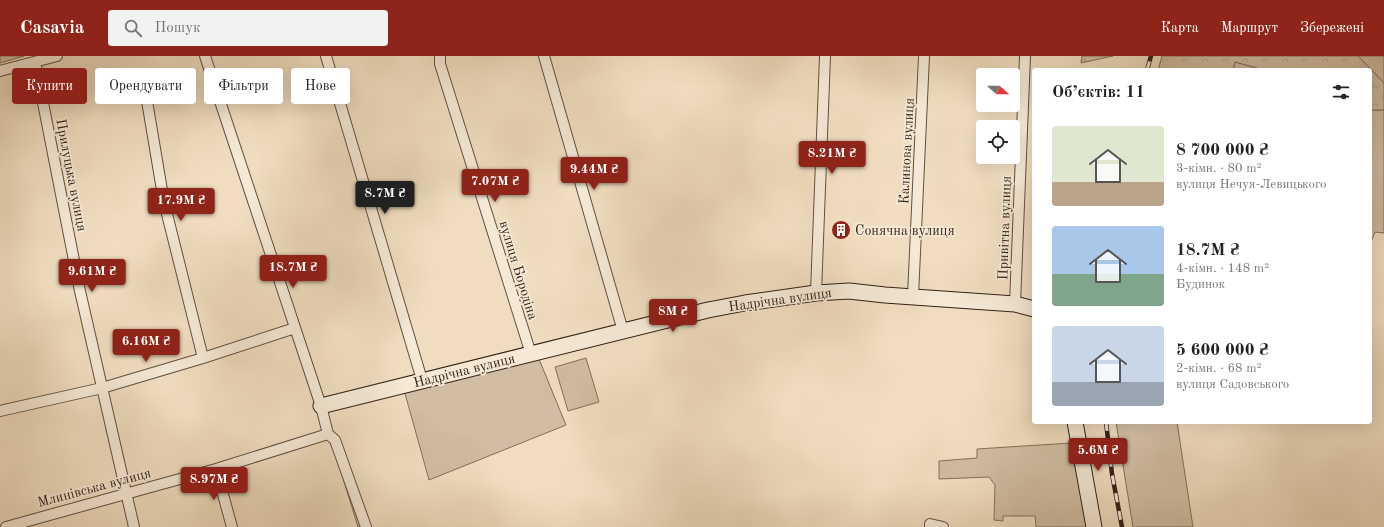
<!DOCTYPE html>
<html lang="uk">
<head>
<meta charset="utf-8">
<style>
  body { margin:0; font-family:"Old Standard TT",serif; background:#f2f2f2; color:#222; height:100vh; display:flex; flex-direction:column; font-size:15px; white-space:nowrap }
  * { box-sizing:border-box; margin:0 }
  p { font-size:13px; color:#767676 }
  .icon { flex:none; width:22px; height:22px; fill:none; stroke:currentColor; stroke-width:2; stroke-linecap:round; stroke-linejoin:round }
  .map { position:relative; flex:1; overflow:hidden }
  .side { position:absolute; left:1032px; top:12px; width:340px; height:356px; display:flex; flex-direction:column; background:#fff; border-radius:4px; box-shadow:0 4px 16px #0002 }
  .side>* { flex:none }
  .guide { position:absolute; left:12px; top:12px; width:380px; height:36px; display:flex; gap:8px }
  .needle { width:26px; rotate:110deg }
  .fabs { position:absolute; left:976px; top:12px; display:grid; gap:8px }
  .fabs a { display:grid; place-items:center; width:44px; height:44px; border-radius:4px; background:#fff; box-shadow:0 4px 16px #0002; font-size:20px }
  .price { position:absolute; translate:-50% -34px; padding:0 9px; border-radius:4px; background:#8f2418; color:#fff; font-size:13px; line-height:26px; filter:drop-shadow(0 1px 2px #0008) }
  .price::after { content:''; position:absolute; left:50%; top:24px; width:12px; height:9px; margin-left:-6px; background:inherit; clip-path:polygon(0 0,100% 0,50% 100%) }
  .price.on { background:#222; color:#fff }
  ul { padding:0; list-style:none }
  li { display:flex; align-items:center; gap:12px; height:100px; padding:0 20px }
  li span { display:grid; place-items:center; flex:none; width:112px; height:80px; border-radius:4px; color:#555 }
  li>.icon { margin-inline-start:auto }
  span .icon { width:48px; height:48px; fill:#fffc; stroke-width:1 }
  li b { font-size:17px }
  h2 { display:flex; justify-content:space-between; align-items:center; height:48px; padding:0 20px; font-size:17px }
  .pill { padding:0 14px; border-radius:4px; background:#fff; box-shadow:0 4px 16px #0002; font-size:14px; line-height:36px }
  .pill.on { background:#8f2418; color:#fff }
  header { display:flex; align-items:center; gap:24px; box-sizing:border-box; height:56px; padding:0 20px; background:#8f2418; color:#fff }
  header strong { font-size:19px }
  nav { display:flex; gap:22px; margin-inline-start:auto; font-size:14px }
  .search { width:280px; height:36px; background:#f2f2f2; display:flex; align-items:center; gap:10px; box-sizing:border-box; padding:0 14px; border-radius:4px; color:#767676; font-size:15px }
  .map>svg:first-child { display:block }
  .green { fill:#d0bda3; stroke:#826e5c }
  .forest { fill:url(#forest-crowns); stroke:#826e5c }
  .wetland { fill:url(#wetland-marsh); stroke:#826e5c }
  .lines { fill:none; stroke-linecap:round; stroke-linejoin:round }
  .street-casing { stroke:#624f40; stroke-width:12 }
  .secondary-casing { stroke:#332016; stroke-width:17 }
  .street { stroke:#f5e9d6; stroke-width:10 }
  .secondary { stroke:#f5e9d6; stroke-width:15 }
  .rail-casing { stroke:#332016; stroke-width:4.5 }
  .rail { stroke:#f5e9d6; stroke-width:3; stroke-dasharray:9; stroke-linecap:butt }
  .labels { text-anchor:middle; stroke-width:3.5; stroke-linejoin:round; paint-order:stroke }
  .street-label { font-size:14px; fill:#332016; stroke:#f5e9d6 }
  .poi-label { font-size:14px; fill:#332016; stroke:#f5e9d6; text-anchor:start }
</style>
</head>
<body>
<header>
<strong>Casavia</strong>
<div class="search"><svg class="icon" aria-label="search" viewBox="0 0 24 24"><circle cx="10" cy="10" r="6"/><path d="M15 15l6 6"/></svg>Пошук</div>
<nav><a>Карта</a><a>Маршрут</a><a>Збережені</a></nav>
</header>
<div class="map">
<svg width="1384" height="471" viewBox="0 0 1384 471">
  <defs>
    <pattern id="forest-crowns" width="20" height="18" patternUnits="userSpaceOnUse"><rect width="20" height="18" fill="#d0bda3"/><path d="M2 6a3 3 0 1 1 6 0M12 15a3 3 0 1 1 6 0" fill="none" stroke="#b3a28c"/></pattern>
    <pattern id="wetland-marsh" width="20" height="14" patternUnits="userSpaceOnUse"><rect width="20" height="14" fill="#d0bda3"/><path d="M1 5h8M5 5V1M11 12h8M15 12V8" fill="none" stroke="#b3a28c"/></pattern>
  </defs>
  <rect width="100%" height="100%" fill="#f0ddc0"/>
  <filter id="stains"><feTurbulence type="fractalNoise" baseFrequency=".005" numOctaves="4"/><feColorMatrix values="0 0 0 0 .2 0 0 0 0 .09 0 0 0 0 .02 0 0 0 .5 -.17"/></filter>
  <radialGradient id="worn" r=".72"><stop offset=".6" stop-color="#630" stop-opacity="0"/><stop offset="1" stop-color="#630" stop-opacity=".3"/></radialGradient>
  <path class="green" d="M 0,0 L 24,0 L 0,7 Z
    M 1358,0 L 1384,0 L 1384,27 Z
    M 1235,6 L 1264,14 L 1233,14 Z
    M 1370,54 L 1384,54 L 1384,177 L 1375,176 L 1370,188 Z
    M 586,302 L 599,346 L 568,355 L 555,311 Z
    M 539,303 L 566,369 L 429,424 L 404,334 Z
    M 1116,366 L 1177,366 L 1193,471 L 1133,471 Z
    M 332,386 L 363,471 L 358,471 Z
    M 1071,387 L 1088,471 L 1036,471 L 1035,460 L 1003,460 L 1003,465 L 994,464 L 995,429 L 989,421 L 939,423 L 939,405 L 977,402 L 977,393 Z"/>
  <path class="forest" d="M 1162,0 L 1358,0 L 1384,27 L 1384,54 L 1370,54 L 1370,14 L 1264,14 L 1235,6 L 1233,14 L 1158,14 Z"/>
  <path class="wetland" d="M 1082,0 L 1113,0 L 1081,7 Z"/>
  <g class="lines">
    <defs>
      <path id="street" d="M 205,0 L 321,350 L 328,378 L 335,384 L 366,471
        M 326,0 L 422,324
        M 440,0 L 440,8 L 531,298
        M 544,0 L 623,275
        M 35,6 L 80,235 L 134,471
        M 0,15 L 57,0
        M 145,33 L 164,146 L 203,302
        M 816,237 L 825,0
        M 913,240 L 924,0
        M 1015,248 L 1025,0
        M 0,355 L 102,332 L 203,302 L 295,272
        M 216,413 L 232,471
        M 6,471 L 216,413 L 328,378
        M 930,471 L 930,468 L 943,471"/>
      <path id="secondary" d="M 321,350 L 708,254 L 745,247 L 816,237 L 849,235 L 885,239 L 1015,248 L 1034,253
        M 1075,366 L 1094,471"/>
    </defs>
    <use href="#street" class="street-casing"/>
    <use href="#secondary" class="secondary-casing"/>
    <use href="#street" class="street"/>
    <use href="#secondary" class="secondary"/>
    <defs>
      <path id="rail" d="M 1147,14 L 1151,0
        M 1106,366 L 1112,418 L 1122,471"/>
    </defs>
    <use href="#rail" class="rail-casing"/>
    <use href="#rail" class="rail"/>
  </g>
  <defs>
    <symbol id="building-disc" viewBox="-11 -11 22 22"><circle r="9.5" fill="#8f2418" stroke="#f5e9d6"/><path d="M-4-6H4V6H1V3H-1V6H-4ZM-2.5-4.3h1.7v1.8h-1.7ZM.8-4.3h1.7v1.8H.8ZM-2.5-1h1.7V.8h-1.7ZM.8-1h1.7V.8H.8Z" fill="#fff"/></symbol>
  </defs>
  <g fill-rule="evenodd">
    <use href="#building-disc" x="830" y="163" width="22" height="22"/>
  </g>
  <g class="labels">
    <g class="street-label">
      <text transform="translate(906 95) rotate(-87)" y="5">Калинова вулиця</text>
      <text transform="translate(72 119) rotate(79)" y="5">Прилуцька вулиця</text>
      <text transform="translate(1004 172) rotate(-88)" y="5">Привітна вулиця</text>
      <text transform="translate(519 214) rotate(73)" y="5">вулиця Бородіна</text>
      <text transform="translate(780 243) rotate(-8)" y="5">Надрічна вулиця</text>
      <text transform="translate(464 314) rotate(-14)" y="5">Надрічна вулиця</text>
      <text transform="translate(94 431) rotate(-15)" y="5">Млинівська вулиця</text>
    </g>
    <g class="poi-label">
      <text x="855" y="179">Сонячна вулиця</text>
    </g>
  </g>
  <rect width="100%" height="100%" filter="url(#stains)"/>
  <rect width="100%" height="100%" fill="url(#worn)"/>
</svg>
<div class="fabs">
<a><svg class="needle" viewBox="-14 -14 28 28"><path d="M0-13l5 13h-10z" fill="#e53935"/><path d="M0 13l5-13h-10z" fill="#767676"/></svg></a>
<a><svg class="icon" aria-label="locate" viewBox="0 0 24 24"><circle cx="12" cy="12" r="6"/><path d="M12 2v4M12 18v4M2 12h4M18 12h4"/></svg></a>
</div>
<b class="price" style="left:832px;top:119px">8.21M ₴</b>
<b class="price" style="left:594px;top:135px">9.44M ₴</b>
<b class="price" style="left:495px;top:147px">7.07M ₴</b>
<b class="price on" style="left:385px;top:159px">8.7M ₴</b>
<b class="price" style="left:181px;top:166px">17.9M ₴</b>
<b class="price" style="left:293px;top:233px">18.7M ₴</b>
<b class="price" style="left:92px;top:237px">9.61M ₴</b>
<b class="price" style="left:673px;top:277px">8M ₴</b>
<b class="price" style="left:146px;top:307px">6.16M ₴</b>
<b class="price" style="left:1098px;top:416px">5.6M ₴</b>
<b class="price" style="left:214px;top:445px">8.97M ₴</b>
<div class="guide">
<a class="pill on">Купити</a>
<a class="pill">Орендувати</a>
<a class="pill">Фільтри</a>
<a class="pill">Нове</a>
</div>
<section class="side">
<h2>Об’єктів: 11<svg class="icon" aria-label="filters" viewBox="0 0 24 24"><path d="M4 7h16M4 17h16"/><circle cx="9" cy="7" r="2"/><circle cx="15" cy="17" r="2"/></svg></h2>
<ul>
<li><span style="background:linear-gradient(#dfe7d0 70%,#b9a48a 0)"><svg class="icon" aria-label="home" viewBox="0 0 24 24"><path d="M3 11l9-7 9 7M6 9v11h12V9"/></svg></span><div><b>8 700 000 ₴</b><p>3-кімн. · 80 m²</p><p>вулиця Нечуя-Левицького</p></div></li>
<li><span style="background:linear-gradient(#a9c7e8 60%,#7fa58c 0)"><svg class="icon" aria-label="home" viewBox="0 0 24 24"><path d="M3 11l9-7 9 7M6 9v11h12V9"/></svg></span><div><b>18.7M ₴</b><p>4-кімн. · 148 m²</p><p>Будинок</p></div></li>
<li><span style="background:linear-gradient(#c9d6e8 70%,#9aa5b1 0)"><svg class="icon" aria-label="home" viewBox="0 0 24 24"><path d="M3 11l9-7 9 7M6 9v11h12V9"/></svg></span><div><b>5 600 000 ₴</b><p>2-кімн. · 68 m²</p><p>вулиця Садовського</p></div></li>
</ul>
</section>
</div>
</body>
</html>
